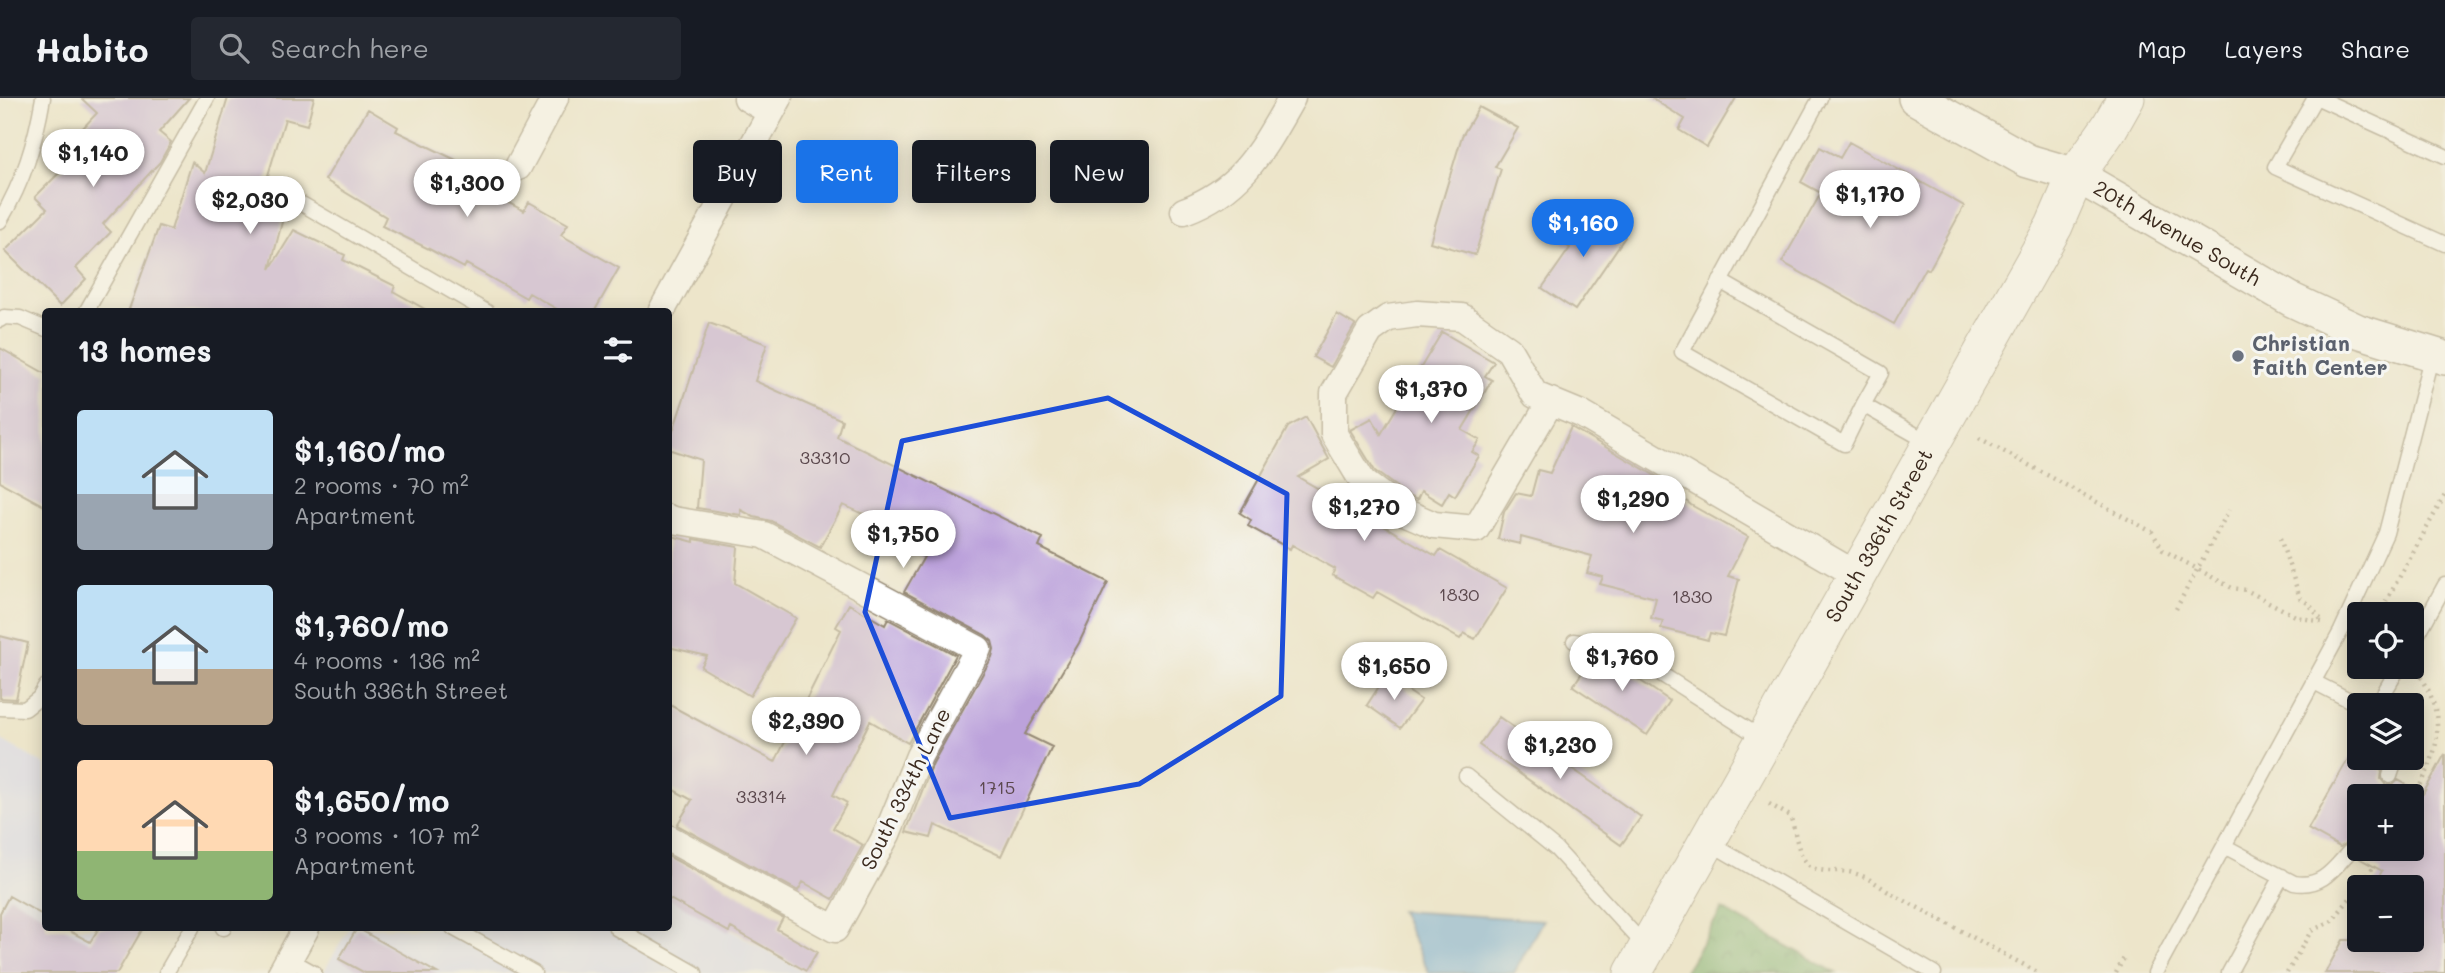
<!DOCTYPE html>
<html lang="en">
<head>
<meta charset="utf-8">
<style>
  body { margin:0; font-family:Mali,sans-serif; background:#242831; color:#f1f3f6; height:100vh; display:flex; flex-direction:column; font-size:26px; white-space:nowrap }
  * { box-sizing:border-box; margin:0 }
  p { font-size:23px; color:#9ea1a6 }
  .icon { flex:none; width:38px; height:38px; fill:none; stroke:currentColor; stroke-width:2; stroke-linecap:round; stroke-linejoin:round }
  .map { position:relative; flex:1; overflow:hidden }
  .sheet { position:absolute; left:42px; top:210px; width:630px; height:623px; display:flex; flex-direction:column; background:#171b24; border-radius:7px; box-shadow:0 4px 18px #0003 }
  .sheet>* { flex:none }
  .guide { position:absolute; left:693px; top:42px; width:665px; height:63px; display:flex; gap:14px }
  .buttons { position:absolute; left:2347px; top:504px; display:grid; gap:14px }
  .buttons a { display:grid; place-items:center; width:77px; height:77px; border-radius:7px; background:#171b24; box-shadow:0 4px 18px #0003; font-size:35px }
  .price { position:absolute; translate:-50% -60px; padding:0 16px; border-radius:24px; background:#fff; color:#222; font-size:23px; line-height:46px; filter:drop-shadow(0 2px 4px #0008) }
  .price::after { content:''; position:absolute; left:50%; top:42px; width:21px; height:16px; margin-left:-10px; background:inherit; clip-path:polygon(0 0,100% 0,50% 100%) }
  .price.on { background:#1a73e8; color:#fff }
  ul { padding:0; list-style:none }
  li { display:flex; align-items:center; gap:21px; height:175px; padding:0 35px }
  li span { display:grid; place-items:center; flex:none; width:196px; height:140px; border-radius:7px; color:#555 }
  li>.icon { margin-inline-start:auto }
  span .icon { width:84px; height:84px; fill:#fffc; stroke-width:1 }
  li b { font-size:30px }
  h2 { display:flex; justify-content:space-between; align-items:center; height:84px; padding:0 35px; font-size:30px }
  .chip { padding:0 24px; border-radius:7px; background:#171b24; box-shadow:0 4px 18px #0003; font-size:24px; line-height:63px }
  .chip.on { background:#1a73e8; color:#fff }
  header { display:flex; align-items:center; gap:42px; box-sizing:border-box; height:98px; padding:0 35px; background:#171b24; border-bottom:2px solid #363941 }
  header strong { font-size:33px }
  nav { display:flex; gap:38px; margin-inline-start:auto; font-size:24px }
  .search { width:490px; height:63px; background:#242831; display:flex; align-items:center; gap:18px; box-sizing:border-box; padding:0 24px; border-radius:7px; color:#9ea1a6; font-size:26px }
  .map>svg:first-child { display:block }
  .built { fill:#d4d8f9 }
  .forest { fill:url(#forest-crowns); stroke:#586b44; stroke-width:2 }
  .water { fill:#67a7da; stroke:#51687c; stroke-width:2 }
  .building { fill:#bca2db; fill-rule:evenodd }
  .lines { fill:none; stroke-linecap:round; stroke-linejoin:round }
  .service-casing { stroke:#948874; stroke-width:17 }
  .minor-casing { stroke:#948874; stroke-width:29 }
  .tertiary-casing { stroke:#948874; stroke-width:36 }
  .secondary-casing { stroke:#948874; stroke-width:39 }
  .path { stroke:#948874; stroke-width:4.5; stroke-dasharray:2 5; stroke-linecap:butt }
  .service { stroke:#fff; stroke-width:14 }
  .minor { stroke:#fff; stroke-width:26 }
  .tertiary { stroke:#fff; stroke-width:33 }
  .secondary { stroke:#fff; stroke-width:37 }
  .marked { fill:none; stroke:#1d4ed8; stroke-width:5; stroke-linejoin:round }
  .worship-dot { fill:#6b7280; stroke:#f6f6f2; stroke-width:2.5 }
  .labels { text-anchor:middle; stroke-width:6; stroke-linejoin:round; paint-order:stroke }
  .number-label { font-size:18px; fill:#5b484d }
  .street-label { font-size:21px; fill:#3b2a1e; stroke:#f6f6f2 }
  .worship-label { font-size:21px; font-weight:bold; fill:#5b616d; stroke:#f6f6f2; text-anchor:start }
</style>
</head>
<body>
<header>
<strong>Habito</strong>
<div class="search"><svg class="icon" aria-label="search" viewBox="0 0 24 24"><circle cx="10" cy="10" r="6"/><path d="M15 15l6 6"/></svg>Search here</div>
<nav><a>Map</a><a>Layers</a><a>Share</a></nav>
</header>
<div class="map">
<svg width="2445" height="875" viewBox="0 0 2445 875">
  <defs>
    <pattern id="forest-crowns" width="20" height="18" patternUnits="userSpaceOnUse" patternTransform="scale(1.75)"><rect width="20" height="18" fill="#74ac6b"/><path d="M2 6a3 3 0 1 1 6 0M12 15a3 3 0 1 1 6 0" fill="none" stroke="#608c57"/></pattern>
  </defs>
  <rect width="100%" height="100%" fill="#f6f6f2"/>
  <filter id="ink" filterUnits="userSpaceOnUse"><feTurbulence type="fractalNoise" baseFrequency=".0143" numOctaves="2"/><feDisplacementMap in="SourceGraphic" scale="14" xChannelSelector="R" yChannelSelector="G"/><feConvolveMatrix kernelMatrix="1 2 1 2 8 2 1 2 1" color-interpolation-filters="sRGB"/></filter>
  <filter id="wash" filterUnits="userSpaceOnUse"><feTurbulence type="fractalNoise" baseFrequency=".00686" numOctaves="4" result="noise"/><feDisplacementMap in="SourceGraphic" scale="28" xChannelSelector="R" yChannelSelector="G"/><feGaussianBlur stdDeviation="1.57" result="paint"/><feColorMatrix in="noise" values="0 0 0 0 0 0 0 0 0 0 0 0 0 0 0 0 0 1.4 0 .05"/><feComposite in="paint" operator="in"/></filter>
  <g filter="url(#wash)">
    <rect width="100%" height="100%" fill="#ede5ca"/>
    <path class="built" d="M 0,641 L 45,667 L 46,830 L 96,830 L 71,875 L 0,875 Z
      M 669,797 L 806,875 L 323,875 L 349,830 L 668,830 Z"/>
    <path class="forest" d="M 1722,811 L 1836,875 L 1684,875 Z"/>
    <path class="water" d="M 1400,813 L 1543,822 L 1514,875 L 1429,875 Z"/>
    <g id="blocks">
      <path class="building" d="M 81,0 L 189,0 L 159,34 L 171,44 L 160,64 L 103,126 L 111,134 L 76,170 L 86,181 L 60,208 L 5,153 L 47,111 L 35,99 L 78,56 L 67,47 L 97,15 Z
        M 228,0 L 314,0 L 307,27 L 285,21 L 259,107 L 283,120 L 270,171 L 294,132 L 345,157 L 343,162 L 395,188 L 393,193 L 430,214 L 128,214 L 159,128 L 171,132 L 192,64 L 205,75 Z
        M 1651,0 L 1736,0 L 1707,49 L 1679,32 L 1685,21 Z
        M 1479,9 L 1518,30 L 1495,69 L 1501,71 L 1475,157 L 1430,144 L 1462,38 Z
        M 368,11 L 398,29 L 396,33 L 456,62 L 450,74 L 524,113 L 529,104 L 568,126 L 561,137 L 619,170 L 594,214 L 562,214 L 529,195 L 526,200 L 466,166 L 464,170 L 431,152 L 382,128 L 386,119 L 325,82 Z
        M 1849,44 L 1964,108 L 1929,172 L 1925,170 L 1894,226 L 1782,164 L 1821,95 L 1801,84 L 1820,49 L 1840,60 Z
        M 1584,111 L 1625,139 L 1575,212 L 1542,190 L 1570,150 L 1561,144 Z
        M 1337,216 L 1355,227 L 1331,269 L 1313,259 Z
        M 709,225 L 767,246 L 755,283 L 842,322 L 837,339 L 1043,440 L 1039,449 L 1108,484 L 1079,545 L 1025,636 L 1052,649 L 1001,758 L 935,727 L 931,740 L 906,734 L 933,665 L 992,559 L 994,551 L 992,543 L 985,537 L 904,494 L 924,459 L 890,442 L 895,430 L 843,407 L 820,449 L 771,423 L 754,419 L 741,412 L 741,417 L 697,410 L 701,362 L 668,351 L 668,348 Z
        M 1442,234 L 1494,264 L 1485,278 L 1492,282 L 1462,332 L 1480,342 L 1472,354 L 1479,358 L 1455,398 L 1449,394 L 1442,406 L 1421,393 L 1417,402 L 1410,399 L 1375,373 L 1350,332 L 1372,320 L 1381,336 Z
        M 0,250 L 46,276 L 46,409 L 0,384 Z
        M 1306,319 L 1329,361 L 1298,379 L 1436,458 L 1440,452 L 1507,490 L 1475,541 L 1464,535 L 1460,541 L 1377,494 L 1373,500 L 1332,477 L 1335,471 L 1292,447 L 1290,451 L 1248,428 L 1251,422 L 1240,415 L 1288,329 Z
        M 1571,329 L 1659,380 L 1691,407 L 1748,439 L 1728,478 L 1739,481 L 1724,538 L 1710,535 L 1708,542 L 1661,530 L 1663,523 L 1651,520 L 1656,500 L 1600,486 L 1603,479 L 1587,475 L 1592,458 L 1521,439 L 1520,446 L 1498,441 L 1504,414 L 1516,395 L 1531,398 L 1538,372 L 1550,375 Z
        M 668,437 L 694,444 L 694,441 L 738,449 L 735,485 L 796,520 L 750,598 L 701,569 L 707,558 L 668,549 Z
        M 849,506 L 885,527 L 888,521 L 956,557 L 908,645 L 870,623 L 833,697 L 847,705 L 833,730 L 863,747 L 833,801 L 803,784 L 798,793 L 677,727 L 692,702 L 668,689 L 668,606 L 775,664 L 841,532 L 836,529 Z
        M 0,538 L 28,545 L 16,601 L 0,600 Z
        M 1594,557 L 1604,558 L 1670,603 L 1647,637 L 1573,588 Z
        M 1386,578 L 1421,602 L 1400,630 L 1367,607 Z
        M 1499,619 L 1641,719 L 1621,747 L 1479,647 Z
        M 2351,656 L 2382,673 L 2381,681 L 2386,687 L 2393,687 L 2398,682 L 2423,696 L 2445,656 L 2445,875 L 2325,875 L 2343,842 L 2412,842 L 2412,789 L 2373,789 L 2382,773 L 2357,759 L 2358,752 L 2356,747 L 2347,745 L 2340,749 L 2308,731 ZM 2359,698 L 2412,698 L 2412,751 L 2359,751 Z
        M 668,758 L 783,820 L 777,831 L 817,854 L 806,873 L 731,830 L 729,834 L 668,800 Z
        M 9,798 L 46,819 L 46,830 L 64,830 L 90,844 L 99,830 L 143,830 L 117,875 L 0,875 L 0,815 Z
        M 357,830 L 437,875 L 365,875 L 339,861 Z"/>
    </g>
  </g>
  <g filter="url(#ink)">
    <use href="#blocks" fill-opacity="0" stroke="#948874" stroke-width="2"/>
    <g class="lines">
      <defs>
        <path id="service" d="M 1820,0 L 1682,254 L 1844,346 L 1863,307 L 1930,345
          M 2315,0 L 2275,69 L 2445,146
          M 2318,0 L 2445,58
          M 302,106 L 487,214
          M 0,123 C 24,82 35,46 43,0
          M 1720,183 L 1881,275 L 1863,307
          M 86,214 L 207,0
          M 0,222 L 4,219 L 20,220 L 46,231
          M 1574,543 L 1612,550 L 1639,562 L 1763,641
          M 2412,547 L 2445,487
          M 2314,584 L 2359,607
          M 2377,607 L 2399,569
          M 0,610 L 25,611 L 39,600 L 46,588
          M 1466,678 L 1556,751 L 1646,849
          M 2390,678 L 2396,660
          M 1708,744 L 1934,875
          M 2224,748 L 2294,785 C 2321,790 2333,772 2349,754
          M 223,830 L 224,830
          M 453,830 L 534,875
          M 616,830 L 695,875
          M 289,861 L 314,875
          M 166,875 L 192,830
          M 2155,875 L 2341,533 L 2386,435 L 2432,256
          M 2229,875 L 2282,778"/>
        <path id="minor" d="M 747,0 L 771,14
          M 518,69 L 555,0
          M 1184,113 C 1243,91 1262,52 1292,0
          M 661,214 L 779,0
          M 1551,303 L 1476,431 L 1434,427 L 1402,413 L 1363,384 L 1334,336 L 1334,295 L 1370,233 L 1388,220 L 1417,216 L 1462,219 L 1509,252 L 1535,297 L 1581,316 L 1857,477
          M 668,420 L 673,422 L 764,437 L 978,551 L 919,658 L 887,736 L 835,831 L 668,740
          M 281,875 L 306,830"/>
        <g id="tertiary">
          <path id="s1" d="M 1915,0 L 2028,63 L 2076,77 L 2292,202 L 2358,233 L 2445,260"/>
        </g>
        <g id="secondary">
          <path id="s2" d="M 1633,875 L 2054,128 L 2076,77 L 2109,30 L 2126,0"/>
        </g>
      </defs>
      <use href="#service" class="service-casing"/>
      <use href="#minor" class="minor-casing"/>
      <use href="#tertiary" class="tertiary-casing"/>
      <use href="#secondary" class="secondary-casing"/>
      <path class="path" d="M 1979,340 L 2152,434 L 2163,452 L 2232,490 L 2246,492 L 2297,519 L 2322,524
        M 2280,440 L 2300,500 L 2309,506 L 2322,523
        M 2176,511 L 2229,412
        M 2379,516 L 2445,397
        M 2417,693 C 2442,650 2445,616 2419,575
        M 1769,706 L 1790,718 C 1796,732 1796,752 1806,764 C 1817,778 1837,770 1853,775 C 1866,778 1876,785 1887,793 L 2039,875
        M 2412,743 L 2424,750
        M 2359,789 L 2374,768
        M 2116,875 L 2125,858
        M 2287,875 L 2311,833 L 2332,823 L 2359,789"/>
      <use href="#service" class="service"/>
      <use href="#minor" class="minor"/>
      <use href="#tertiary" class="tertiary"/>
      <use href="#secondary" class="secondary"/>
    </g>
  </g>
  <path d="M0 0H2445V875H0ZM 1108,300 L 1287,396 L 1281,598 L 1139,686 L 950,720 L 865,514 L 902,343 Z" fill="#ede5ca" fill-opacity=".55" fill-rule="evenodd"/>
  <path class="marked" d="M 1108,300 L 1287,396 L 1281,598 L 1139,686 L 950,720 L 865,514 L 902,343 Z"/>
  <circle class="worship-dot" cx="2238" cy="258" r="7"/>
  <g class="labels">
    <g class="number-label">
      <text x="825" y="366">33310</text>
      <text x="1459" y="503">1830</text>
      <text x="1692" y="505">1830</text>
      <text x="997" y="696">1715</text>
      <text x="761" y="705">33314</text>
    </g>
    <g class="street-label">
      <text dy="7" stroke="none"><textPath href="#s1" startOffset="296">20th Avenue South</textPath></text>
      <text dy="7" stroke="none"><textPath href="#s2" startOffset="502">South 336th Street</textPath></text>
      <text transform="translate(906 691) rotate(-64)" y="7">South 334th Lane</text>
    </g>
    <g class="worship-label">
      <text x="2252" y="253">Christian<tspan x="2252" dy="24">Faith Center</tspan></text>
    </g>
  </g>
</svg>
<div class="buttons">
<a><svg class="icon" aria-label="locate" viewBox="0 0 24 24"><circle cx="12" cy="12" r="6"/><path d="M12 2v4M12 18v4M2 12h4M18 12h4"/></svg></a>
<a><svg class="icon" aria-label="layers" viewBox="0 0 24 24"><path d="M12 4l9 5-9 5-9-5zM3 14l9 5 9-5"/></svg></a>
<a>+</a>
<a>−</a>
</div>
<b class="price" style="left:93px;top:91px">$1,140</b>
<b class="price" style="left:467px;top:121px">$1,300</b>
<b class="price" style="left:1870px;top:132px">$1,170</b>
<b class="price" style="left:250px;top:138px">$2,030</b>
<b class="price on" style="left:1583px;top:161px">$1,160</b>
<b class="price" style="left:1431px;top:327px">$1,370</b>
<b class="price" style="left:1633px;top:437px">$1,290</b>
<b class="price" style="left:1364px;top:445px">$1,270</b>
<b class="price" style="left:903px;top:472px">$1,750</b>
<b class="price" style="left:1622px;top:595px">$1,760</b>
<b class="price" style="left:1394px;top:604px">$1,650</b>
<b class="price" style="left:806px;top:659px">$2,390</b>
<b class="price" style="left:1560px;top:683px">$1,230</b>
<div class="guide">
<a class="chip">Buy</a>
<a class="chip on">Rent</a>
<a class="chip">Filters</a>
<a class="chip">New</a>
</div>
<section class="sheet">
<h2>13 homes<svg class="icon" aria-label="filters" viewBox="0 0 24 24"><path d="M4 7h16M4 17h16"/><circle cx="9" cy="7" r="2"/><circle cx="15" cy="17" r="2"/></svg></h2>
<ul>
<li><span style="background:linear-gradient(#bfe0f5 60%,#9aa5b1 0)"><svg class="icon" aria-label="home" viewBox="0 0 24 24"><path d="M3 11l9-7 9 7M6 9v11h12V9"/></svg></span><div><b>$1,160/mo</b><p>2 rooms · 70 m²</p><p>Apartment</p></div></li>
<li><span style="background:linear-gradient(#bfe0f5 60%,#b9a48a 0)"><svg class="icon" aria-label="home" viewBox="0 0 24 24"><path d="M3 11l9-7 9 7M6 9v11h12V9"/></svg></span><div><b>$1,760/mo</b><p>4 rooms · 136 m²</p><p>South 336th Street</p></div></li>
<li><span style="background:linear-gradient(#ffd9b3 65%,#8fb573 0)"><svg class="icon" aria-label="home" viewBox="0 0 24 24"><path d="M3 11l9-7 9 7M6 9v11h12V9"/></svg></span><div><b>$1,650/mo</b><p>3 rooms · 107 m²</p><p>Apartment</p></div></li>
</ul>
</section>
</div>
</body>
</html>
